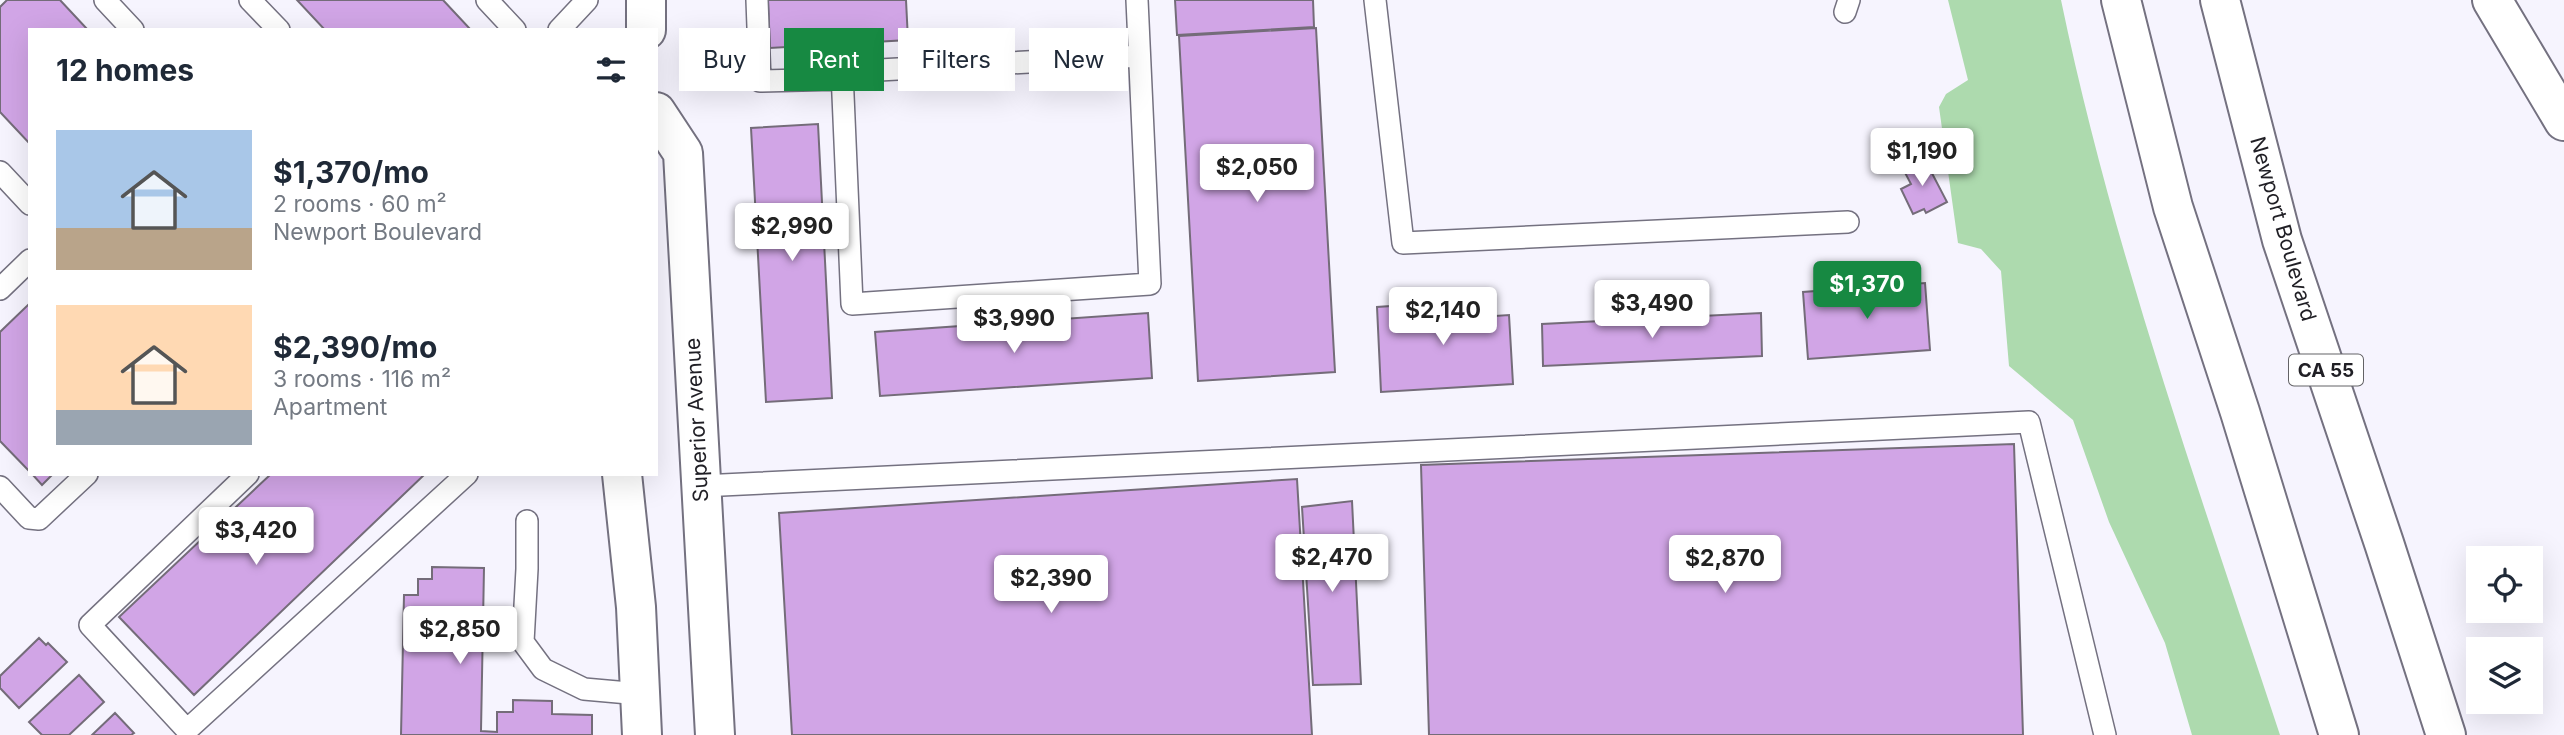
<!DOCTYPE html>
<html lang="en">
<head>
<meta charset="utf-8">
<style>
  body { margin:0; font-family:Inter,sans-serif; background:#f2f2f3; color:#1f2937; height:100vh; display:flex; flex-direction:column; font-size:26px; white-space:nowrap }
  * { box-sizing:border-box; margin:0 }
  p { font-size:23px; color:#747a83 }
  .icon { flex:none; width:38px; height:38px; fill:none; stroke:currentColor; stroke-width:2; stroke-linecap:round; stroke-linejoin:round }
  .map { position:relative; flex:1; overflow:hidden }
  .details { position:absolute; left:28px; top:28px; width:630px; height:448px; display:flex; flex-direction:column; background:#fff; border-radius:0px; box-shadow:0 7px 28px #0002 }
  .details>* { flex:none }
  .banner { position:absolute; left:679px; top:28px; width:665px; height:63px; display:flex; gap:14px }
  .tools { position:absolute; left:2466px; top:546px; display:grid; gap:14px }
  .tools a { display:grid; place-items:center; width:77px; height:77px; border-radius:0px; background:#fff; box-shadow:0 7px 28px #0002; font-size:35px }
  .price { position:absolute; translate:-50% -60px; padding:0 16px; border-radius:7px; background:#fff; color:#222; font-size:23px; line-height:46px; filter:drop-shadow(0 2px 4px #0008) }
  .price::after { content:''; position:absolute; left:50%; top:42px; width:21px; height:16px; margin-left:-10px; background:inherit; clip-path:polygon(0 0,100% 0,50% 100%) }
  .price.current { background:#178942; color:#fff }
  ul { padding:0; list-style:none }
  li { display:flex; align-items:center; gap:21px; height:175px; padding:0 28px }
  li span { display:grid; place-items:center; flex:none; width:196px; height:140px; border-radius:0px; color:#555 }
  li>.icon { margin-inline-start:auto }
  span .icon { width:84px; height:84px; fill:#fffc; stroke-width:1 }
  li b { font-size:30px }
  h2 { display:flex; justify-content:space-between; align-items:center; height:84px; padding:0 28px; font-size:30px }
  .pill { padding:0 24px; border-radius:0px; background:#fff; box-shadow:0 7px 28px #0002; font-size:24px; line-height:63px }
  .pill.current { background:#178942; color:#fff }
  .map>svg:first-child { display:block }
  .green { fill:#addaae }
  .building { fill:#d1a5e6; stroke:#746c79; stroke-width:2 }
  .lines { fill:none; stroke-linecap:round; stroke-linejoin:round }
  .service-casing { stroke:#747180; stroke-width:24 }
  .tertiary-casing { stroke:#747180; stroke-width:42 }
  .secondary-casing { stroke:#747180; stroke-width:42 }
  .trunk-casing { stroke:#747180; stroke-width:42 }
  .service { stroke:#fff; stroke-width:21 }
  .tertiary { stroke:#fff; stroke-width:38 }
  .secondary { stroke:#fff; stroke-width:38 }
  .trunk { stroke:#fff; stroke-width:38 }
  .labels { text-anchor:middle; stroke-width:5; stroke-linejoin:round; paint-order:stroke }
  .shield { fill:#fff; stroke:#636266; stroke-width:2 }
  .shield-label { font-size:19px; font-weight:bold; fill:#201f25 }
  .street-label { font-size:21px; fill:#201f25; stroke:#fff }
</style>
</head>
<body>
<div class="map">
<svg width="2564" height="735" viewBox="0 0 2564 735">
  <rect width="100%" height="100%" fill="#f6f4fe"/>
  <path class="green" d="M 1948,0 L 2061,0 C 2113,250 2200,493 2280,735 L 2192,735 L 2165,643 L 2109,522 L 2073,420 L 2009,366 L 2001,271 L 1981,249 L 1958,243 L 1939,107 L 1946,94 L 1968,80 Z"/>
  <path class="building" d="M 7,0 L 60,0 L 88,30 L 30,30 L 30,144 L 0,112 L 0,7 Z
    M 297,0 L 443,0 L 471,30 L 325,30 Z
    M 768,0 L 906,0 L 908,40 L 770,48 Z
    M 1175,0 L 1313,0 L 1314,27 L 1177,35 Z
    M 1316,28 L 1335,372 L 1198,381 L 1179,36 Z
    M 818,124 L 832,398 L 766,402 L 751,128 Z
    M 1923,156 L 1947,202 L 1926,213 L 1924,209 L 1913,214 L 1901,189 L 1911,184 L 1902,167 Z
    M 1925,283 L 1930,350 L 1808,359 L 1803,292 Z
    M 1479,300 L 1480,317 L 1509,315 L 1513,384 L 1381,392 L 1377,307 Z
    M 30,303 L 30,472 L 0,441 L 0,332 Z
    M 1148,313 L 1152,378 L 880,396 L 875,332 Z
    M 1761,313 L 1762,356 L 1543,366 L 1542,324 Z
    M 2014,444 L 2023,735 L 1429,735 L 1421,465 Z
    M 32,474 L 53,474 L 42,485 Z
    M 271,474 L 425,474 L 194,695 L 119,617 Z
    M 1297,479 L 1312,735 L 792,735 L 779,513 Z
    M 1352,501 L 1361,684 L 1313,685 L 1302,507 Z
    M 432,567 L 484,568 L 481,731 L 497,732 L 497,712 L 513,712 L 513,700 L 552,701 L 552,714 L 592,715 L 592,735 L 401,735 L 404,595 L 418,595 L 418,579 L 432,579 Z
    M 39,638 L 46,645 L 48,643 L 67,662 L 19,708 L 0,688 L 0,676 Z
    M 79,675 L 104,702 L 69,735 L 42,735 L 29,722 Z
    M 115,713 L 134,733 L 131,735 L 92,735 Z"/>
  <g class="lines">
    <defs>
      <path id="service" d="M 105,0 L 133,30
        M 250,0 L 279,30
        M 487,0 L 515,30
        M 757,0 L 760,81 L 842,79
        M 1137,0 L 1150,284 L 852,304 L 842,72 L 1139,56
        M 1375,0 L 1403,243 L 1848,222
        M 1845,12 L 1849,0
        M 559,30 L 587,0
        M 0,172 L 30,204
        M 0,289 L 30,260
        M 248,474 L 90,625 L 187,730 L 467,474
        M 701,486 L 2029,422 L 2105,735
        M 0,487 L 29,518 L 39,519 L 87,474
        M 527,521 L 527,569 L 523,642 L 543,669 L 584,689 L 640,694"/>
      <path id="tertiary" d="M 2492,0 L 2564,121"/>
      <path id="secondary" d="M 646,0 L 646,30
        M 656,112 L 683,153 L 715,735
        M 622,474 L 636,607 L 642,735"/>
      <path id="trunk" d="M 2121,0 L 2173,207 L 2240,412 L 2339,735
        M 2220,0 L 2282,240 L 2384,543 L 2446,735"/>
    </defs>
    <use href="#service" class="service-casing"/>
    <use href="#tertiary" class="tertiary-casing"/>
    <use href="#secondary" class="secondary-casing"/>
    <use href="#trunk" class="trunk-casing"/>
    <use href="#service" class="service"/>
    <use href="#tertiary" class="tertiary"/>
    <use href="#secondary" class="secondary"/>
    <use href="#trunk" class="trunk"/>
  </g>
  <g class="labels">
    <rect class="shield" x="2289" y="354.5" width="74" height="31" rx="5"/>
    <g class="shield-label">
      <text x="2326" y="377">CA 55</text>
    </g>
    <g class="street-label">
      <text transform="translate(2283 229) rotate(74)" y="7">Newport Boulevard</text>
      <text transform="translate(697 420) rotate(-93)" y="7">Superior Avenue</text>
    </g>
  </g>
</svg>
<div class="tools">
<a><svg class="icon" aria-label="locate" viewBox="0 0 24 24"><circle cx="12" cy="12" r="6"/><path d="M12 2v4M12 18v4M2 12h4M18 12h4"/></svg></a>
<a><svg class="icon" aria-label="layers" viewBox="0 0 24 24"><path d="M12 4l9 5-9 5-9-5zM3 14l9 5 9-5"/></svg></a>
</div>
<b class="price" style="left:1922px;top:188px">$1,190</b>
<b class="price" style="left:1257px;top:204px">$2,050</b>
<b class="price" style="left:792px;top:263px">$2,990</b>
<b class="price current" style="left:1867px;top:321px">$1,370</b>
<b class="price" style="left:1652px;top:340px">$3,490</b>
<b class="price" style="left:1443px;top:347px">$2,140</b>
<b class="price" style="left:1014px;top:355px">$3,990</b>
<b class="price" style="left:256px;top:567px">$3,420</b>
<b class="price" style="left:1332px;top:594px">$2,470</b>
<b class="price" style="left:1725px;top:595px">$2,870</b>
<b class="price" style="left:1051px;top:615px">$2,390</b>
<b class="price" style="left:460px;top:666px">$2,850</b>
<div class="banner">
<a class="pill">Buy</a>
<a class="pill current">Rent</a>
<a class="pill">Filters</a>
<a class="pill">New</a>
</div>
<section class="details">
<h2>12 homes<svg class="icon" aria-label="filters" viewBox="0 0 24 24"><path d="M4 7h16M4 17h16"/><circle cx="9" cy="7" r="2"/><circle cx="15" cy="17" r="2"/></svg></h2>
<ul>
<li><span style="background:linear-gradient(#a9c7e8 70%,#b9a48a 0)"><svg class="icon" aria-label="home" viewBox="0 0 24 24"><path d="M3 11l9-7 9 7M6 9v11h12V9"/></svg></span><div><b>$1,370/mo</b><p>2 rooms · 60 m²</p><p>Newport Boulevard</p></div></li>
<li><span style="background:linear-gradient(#ffd9b3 75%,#9aa5b1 0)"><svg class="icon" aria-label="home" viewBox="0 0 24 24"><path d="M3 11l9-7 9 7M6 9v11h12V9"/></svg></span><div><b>$2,390/mo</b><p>3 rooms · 116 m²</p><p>Apartment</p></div></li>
</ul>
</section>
</div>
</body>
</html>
